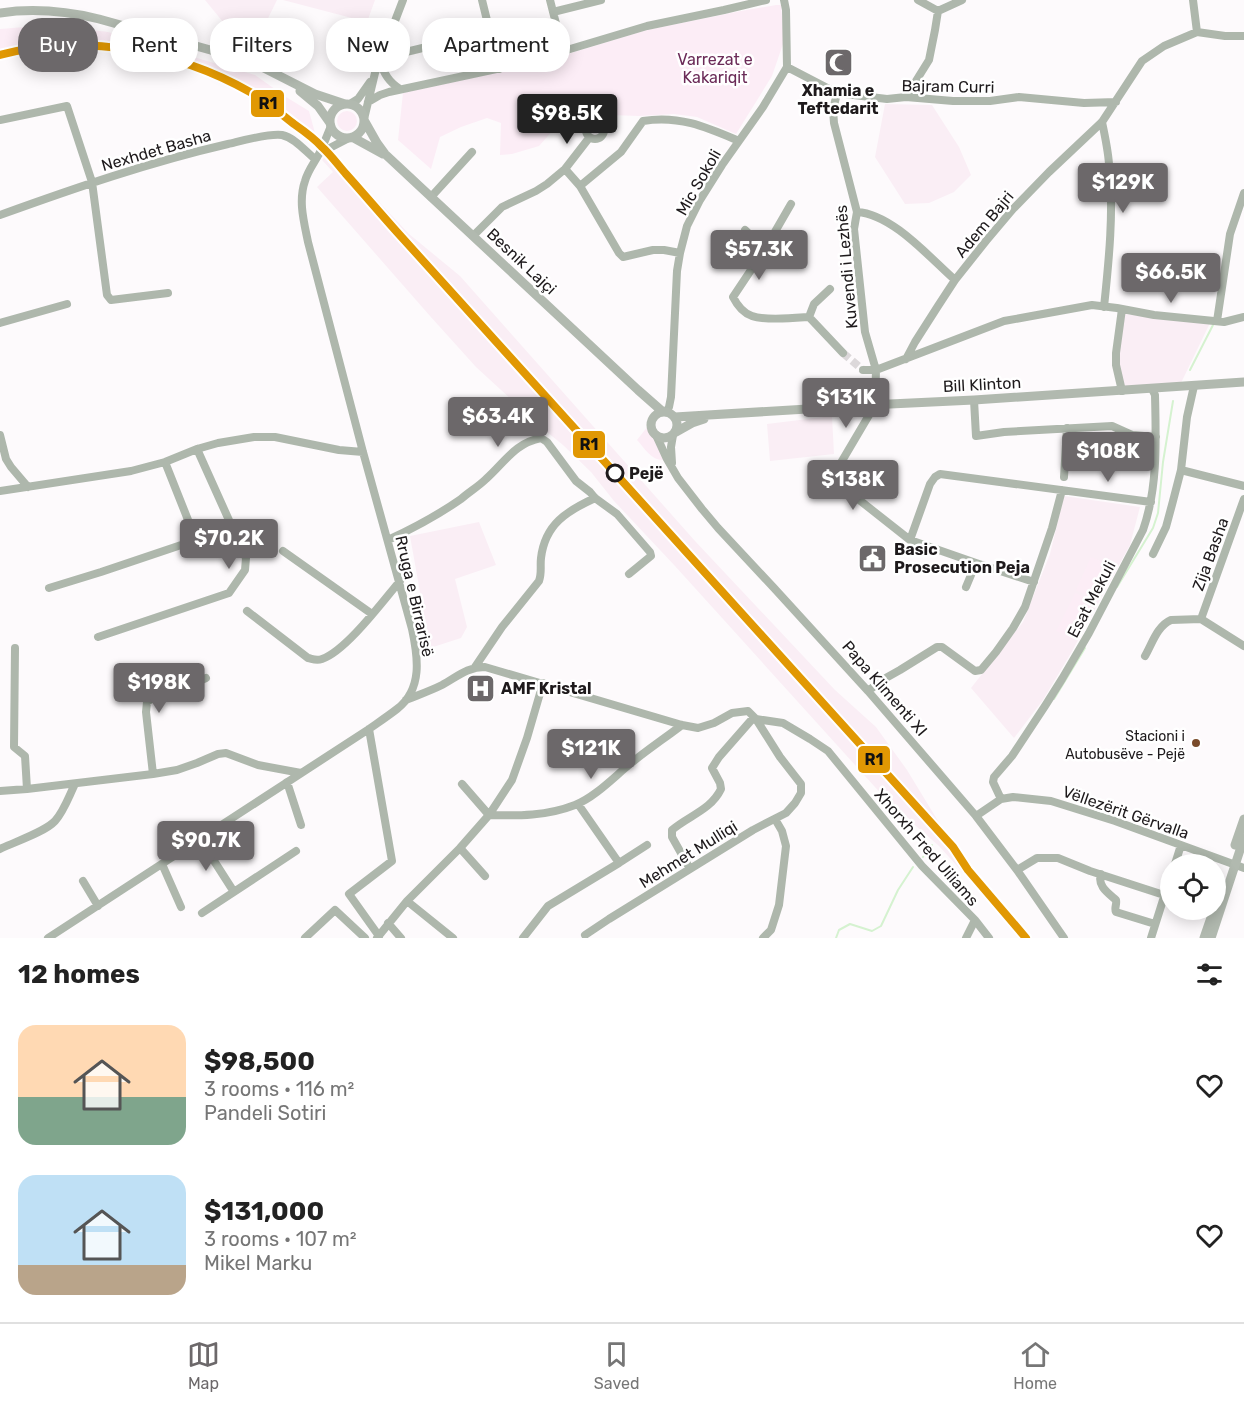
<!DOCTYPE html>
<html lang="en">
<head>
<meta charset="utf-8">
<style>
  body { margin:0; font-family:Rubik,sans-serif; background:#f2f2f2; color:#222; height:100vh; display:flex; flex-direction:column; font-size:22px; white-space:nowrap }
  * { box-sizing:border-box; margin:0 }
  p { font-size:20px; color:#767676 }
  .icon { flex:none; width:33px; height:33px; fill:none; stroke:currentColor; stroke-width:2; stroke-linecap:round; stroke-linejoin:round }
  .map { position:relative; height:938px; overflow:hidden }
  .side { display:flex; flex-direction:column; background:#fff; flex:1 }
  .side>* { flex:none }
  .top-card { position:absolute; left:18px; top:18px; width:600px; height:54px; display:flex; gap:12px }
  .buttons { position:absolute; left:1160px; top:854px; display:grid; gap:12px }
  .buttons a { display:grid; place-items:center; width:66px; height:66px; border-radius:50%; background:#fff; box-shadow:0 3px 15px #0003; font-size:30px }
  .price { position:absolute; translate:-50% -51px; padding:0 14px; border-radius:6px; background:#6c686a; color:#fff; font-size:20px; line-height:39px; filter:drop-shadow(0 2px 3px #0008) }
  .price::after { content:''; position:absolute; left:50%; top:36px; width:18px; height:14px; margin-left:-9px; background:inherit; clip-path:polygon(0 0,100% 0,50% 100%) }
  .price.active { background:#222; color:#fff }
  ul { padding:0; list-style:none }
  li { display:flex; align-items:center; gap:18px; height:150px; padding:0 18px }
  li span { display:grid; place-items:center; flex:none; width:168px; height:120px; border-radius:18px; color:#555 }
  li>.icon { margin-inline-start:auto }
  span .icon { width:72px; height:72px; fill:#fffc; stroke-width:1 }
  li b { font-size:26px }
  h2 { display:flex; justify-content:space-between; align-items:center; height:72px; padding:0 18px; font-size:26px }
  .tag { padding:0 21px; border-radius:24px; background:#fff; box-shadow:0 3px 15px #0003; font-size:21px; line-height:54px }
  .tag.active { background:#6c686a; color:#fff }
  .tab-bar { display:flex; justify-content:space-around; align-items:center; height:84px; border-top:2px solid #e0e0e0; background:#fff; font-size:16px; color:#767676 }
  .tab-bar a { display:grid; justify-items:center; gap:3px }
  .tab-bar .active { color:#6c686a }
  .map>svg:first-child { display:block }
  .built { fill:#faeef5 }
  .green { fill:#fcedf6 }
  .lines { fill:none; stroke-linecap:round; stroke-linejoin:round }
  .stream { stroke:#d5f2d0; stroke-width:2 }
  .minor-tunnel { stroke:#dcd8da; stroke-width:8; stroke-dasharray:8 4; stroke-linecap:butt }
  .minor { stroke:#aeb7ac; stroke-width:8 }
  .major { stroke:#b1b9af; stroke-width:9 }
  .rail-1-casing { stroke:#fff; stroke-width:12 }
  .rail-1 { stroke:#e19803; stroke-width:8 }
  .stop-dot { fill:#fff; stroke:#1e1a1c; stroke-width:3 }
  .bus-dot { fill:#7a4b2a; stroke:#fff; stroke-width:2 }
  .labels { text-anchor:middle; stroke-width:5; stroke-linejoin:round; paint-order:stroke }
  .bus-label { font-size:14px; fill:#1e1a1c; stroke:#fff; text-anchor:end }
  .park-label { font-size:16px; fill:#6b2b58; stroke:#fff }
  .street-label { font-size:16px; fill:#1e1a1c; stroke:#fff }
  .poi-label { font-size:16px; font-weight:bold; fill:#1e1a1c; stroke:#fff; text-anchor:start }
  .stop-label { font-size:16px; font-weight:bold; fill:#1e1a1c; stroke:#fff; text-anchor:start }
  .line-badge { stroke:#fff; stroke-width:2 }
  .pale-badge-label { font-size:16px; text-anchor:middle; font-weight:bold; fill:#111 }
</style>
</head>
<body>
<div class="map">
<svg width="1244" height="938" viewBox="0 0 1244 938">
  <rect width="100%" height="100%" fill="#fdfafc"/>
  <path class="built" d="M 205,0 L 277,0 L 250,55 Z
    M 283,0 L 375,0 L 367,22 Z
    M 885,104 L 932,105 L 959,147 L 971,175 L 954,192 L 929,203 L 905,204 L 875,157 Z
    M 331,151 L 409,234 L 460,276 L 695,541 L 835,690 L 876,727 L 907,770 L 949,839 L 1030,938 L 1022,938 L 939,846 L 916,826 L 896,806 L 884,797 L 675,566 L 614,501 L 591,472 L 563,445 L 547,432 L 476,367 L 430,316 L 317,187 L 333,172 L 322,160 Z
    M 1124,314 L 1210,323 L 1180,385 L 1124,388 L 1117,350 Z
    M 832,416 L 834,454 L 770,461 L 767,424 Z
    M 1064,496 L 1140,507 L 1130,545 L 1071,653 L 1043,700 L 1014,738 L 971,688 L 1023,622 L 1050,554 Z
    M 479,522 L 496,565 L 455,579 L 467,627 L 461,638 L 430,648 L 410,536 Z"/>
  <path class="green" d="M 776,5 L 781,5 L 784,41 L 772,76 L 736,134 L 697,117 L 674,114 L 639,116 L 581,114 L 556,127 L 539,146 L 512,154 L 500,155 L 501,123 L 487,118 L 461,127 L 440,137 L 431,169 L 398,140 L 403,93 L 535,64 L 647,30 L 741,11 Z
    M 50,25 L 108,32 L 255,75 L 286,97 L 309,111 L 315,133 L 256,91 L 198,64 L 161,54 L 101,43 L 51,43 L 0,53 L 0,29 Z
    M337 121a10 10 0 1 1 20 0a10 10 0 1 1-20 0Z
    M 648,426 L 664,460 C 652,461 645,449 637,440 Z
    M 1091,557 L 1110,565 L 1095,599 L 1076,590 Z
    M 1075,593 L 1093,602 L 1074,640 L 1056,631 Z"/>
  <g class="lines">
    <path class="stream" d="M 1190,370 L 1213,325
      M 1117,587 L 1153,528 L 1158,513 L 1163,462 L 1173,401
      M 1054,699 L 1085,648
      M 923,857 L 932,845
      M 836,938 L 839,930 L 850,924 L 872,931 L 881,926 L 898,890 L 913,867"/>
    <path class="minor-tunnel" d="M 843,353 L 863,370"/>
    <path class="minor" d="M 482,0 L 499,69
      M 550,0 L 563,51
      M 918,0 L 938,11
      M 1193,0 L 1197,32
      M 553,12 L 601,0
      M 381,58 L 489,32
      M 380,61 C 384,74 389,82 400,89
      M 787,67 L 837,93 L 887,99 L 906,97 L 953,101 L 990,101 L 1019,97 L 1084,103 L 1116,102
      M 837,93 L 833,110 L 834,123 L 857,212 L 854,229 L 865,332 L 876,370 L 875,405 L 839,466 L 836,480 L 839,484 L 910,540 L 976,563 L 1034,582
      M 906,97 L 929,60 L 935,30 L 938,11 L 962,0
      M 368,102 L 380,95 L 389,92 L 520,64 L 647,26 L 724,10 L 766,0
      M 350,104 L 358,99 L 370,82
      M 364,119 L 375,73 L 403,0
      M 0,120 L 67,106 L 92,182 L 107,295 L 111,300 L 168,293
      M586 130a9 9 0 1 1 18 0a9 9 0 1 1-18 0Z
      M 1102,122 C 1105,136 1108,150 1109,164 C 1114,210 1109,260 1104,307
      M 320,153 L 349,138
      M 565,169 L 580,186 L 619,253 L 623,257 L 653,250 L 664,250 L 680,253
      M 580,186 L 621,152 L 643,121 C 679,115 706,127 739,141
      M 431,197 L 472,152
      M 791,204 L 765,249 L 733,297 C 737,305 743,313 752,316 C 765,321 795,318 809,317
      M 857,212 C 892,214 929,257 955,280
      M 0,215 C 75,188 150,162 228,144 C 241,141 269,133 282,135 C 295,138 305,151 315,159
      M 745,230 L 765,249
      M 473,236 L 502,207 L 536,191 L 547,184 L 565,169 L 589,138
      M 809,317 L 843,353
      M 809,317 L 814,304 L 830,289
      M 1217,321 L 1230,234 L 1244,193
      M 0,323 L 67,304
      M 906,359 L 915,342 L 938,306 L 955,280 L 986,241 L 1013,209 L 1049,172 L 1102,122 L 1142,61 L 1164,46 L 1197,32 L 1225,36 L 1244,36
      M 863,370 L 876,370 L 1004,321 L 1092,305 L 1117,308 L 1154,315 L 1224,322 L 1244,317
      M 1122,391 L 1116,365 L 1116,353 L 1122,309
      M 974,400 L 976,436 L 1004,432 L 1112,426 L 1132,435 L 1156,437
      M 666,412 L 669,407 L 671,397 L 677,271 L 680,253 L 687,226 L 700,200 L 722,165 L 763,107 L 787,67 L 786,10 L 784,0
      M 0,435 L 6,459 L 11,467 L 28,487
      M 656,435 L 667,459 L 678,478 L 702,509 L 718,528 L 774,588 L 868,691 L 976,816 L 1017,870 L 1064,938
      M 672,463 L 671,447 L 673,435
      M 1181,470 L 1244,486
      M 1064,477 L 1067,428
      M 0,491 L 131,471 L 165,462 L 197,449 L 218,443 L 254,437 L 275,437 L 339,450 L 363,452
      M 388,540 C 414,528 438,515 461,499 C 469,492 479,486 486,479 C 505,462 515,443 541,438 L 547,442 L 576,481 L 590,492 L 595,498 L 617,514 L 650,552 L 651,556 L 629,574
      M 910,540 L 930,484 L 935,477 L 940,474 L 1151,502
      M 283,551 L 372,614
      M 1153,554 L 1166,527 L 1173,501 L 1181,470 L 1187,417 L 1194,386
      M 966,587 L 976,563
      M 49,588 L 101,572 L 196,540 L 165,462
      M 247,611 L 308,658 C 313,659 316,661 322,659 C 346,651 383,601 400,581
      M 1201,619 L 1244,499
      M 98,637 L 229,593 L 245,570 L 246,558 L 197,449
      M 15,648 L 14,747 L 25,756 L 27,789
      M 1145,656 C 1152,644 1157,626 1171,620 L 1201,619 L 1244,646
      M 475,667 L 502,627 L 539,581 C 542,573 540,566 541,558 C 545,524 567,511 595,498
      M 868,691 L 884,679 L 900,670 L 937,647 L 942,647 L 975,671 L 981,670 L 996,652 L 1013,628 L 1025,607 L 1052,528 L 1062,490
      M 406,700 C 418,695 430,691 442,685 C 457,677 467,667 485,667 L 682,725 L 698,728 L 714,723 L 732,713 L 748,711 L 756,719 L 780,757 L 801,784 L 801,793 L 795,803 L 786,813 L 753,830 L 609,919 L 585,935
      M 756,719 L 783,723 L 810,739 L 828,751 L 922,866 L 975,920 L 989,938
      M 369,729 L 392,861 L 349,894 L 379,936
      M 153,774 L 146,712 L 147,702 L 151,699 L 181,689 L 206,678
      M 287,782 L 301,825
      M 462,784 L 489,815 C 518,816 547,816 575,805 C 595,797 614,777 630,764 C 647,750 665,738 682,725
      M 0,791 L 27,789 L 153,774 L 177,770 L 197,763 L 218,754 L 226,753 L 258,765 L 301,773
      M 1001,799 L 993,782 L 994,777 L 1012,756 L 1045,706 L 1062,679 L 1089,633 L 1143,530 C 1158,487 1156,441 1155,395 L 1152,389
      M 578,804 L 619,863 L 647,845
      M 976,816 L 1001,799 L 1013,797 L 1051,801 L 1115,821 L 1244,868
      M 200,839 L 234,892
      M 460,848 L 485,876
      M 0,849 C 14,842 45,832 55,821 C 64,811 69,796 75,784
      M 162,864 L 181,907
      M 1175,864 L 1181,845
      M 690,869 L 672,837 L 672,830 C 688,816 711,810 721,789 L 720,783 L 712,768 L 719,757 L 754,717
      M 1017,870 L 1037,858 L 1058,858 L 1090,871 L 1164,895
      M 1101,874 C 1097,886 1108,893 1116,900 C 1117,905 1114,908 1116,912 L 1155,924
      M 83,881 L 98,906
      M 407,901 L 453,938
      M 202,913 L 296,851
      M 388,923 L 401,938
      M 48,938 L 369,729 C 379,722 388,716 397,709 C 423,689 418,657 412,629 L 363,452 L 308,242 C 304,222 298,201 305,181 C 308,170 315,162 320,152 C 324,144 327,135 331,126
      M 305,938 L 335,910 L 365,938
      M 377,938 L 407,901 L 460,848 L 489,815 L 512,780 L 527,738 L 543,683
      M 523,938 L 548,906 L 619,863
      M 763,938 L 771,930 L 779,905 L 786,846 L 782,831 L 775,819
      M 966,938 L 975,920
      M 1151,938 L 1170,878"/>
    <path class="major" d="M 0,13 C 33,8 66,11 99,19 L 250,61 L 315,94 L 345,104
      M 300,91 L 318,106 L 330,123
      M330 121a17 17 0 1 1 34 0a17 17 0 1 1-34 0Z
      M 364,120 L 377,143 L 385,154 L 638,390 L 663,412
      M 352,137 L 383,154
      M651 425a13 13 0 1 1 26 0a13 13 0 1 1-26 0Z
      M 675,417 L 890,404 L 974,400 L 1244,382
      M 676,432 L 692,423 L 704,419
      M 1235,845 L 1244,819
      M 1215,905 L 1222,884
      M 1204,938 L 1214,909
      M 1211,938 L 1244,838"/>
    <defs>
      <path id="rail-1" d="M 0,55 C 83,33 176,50 250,92 C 266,101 280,113 294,124 C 304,131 314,138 322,147 C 331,155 338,165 346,174 C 363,193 380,213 397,232 L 953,847 L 968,870 L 1026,938"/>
    </defs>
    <use href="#rail-1" class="rail-1-casing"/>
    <use href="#rail-1" class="rail-1"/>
  </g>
  <defs>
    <symbol id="mosque-square" viewBox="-11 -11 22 22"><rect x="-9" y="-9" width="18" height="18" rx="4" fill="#6c686a" stroke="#fff"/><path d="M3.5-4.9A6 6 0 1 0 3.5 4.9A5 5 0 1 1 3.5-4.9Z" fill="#fff"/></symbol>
    <symbol id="civic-square" viewBox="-11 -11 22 22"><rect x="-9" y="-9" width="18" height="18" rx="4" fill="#6c686a" stroke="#fff"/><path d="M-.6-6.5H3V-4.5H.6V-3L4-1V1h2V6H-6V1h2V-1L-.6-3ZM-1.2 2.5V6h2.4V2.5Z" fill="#fff"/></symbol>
    <symbol id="hospital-square" viewBox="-11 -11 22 22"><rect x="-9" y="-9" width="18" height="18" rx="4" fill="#6c686a" stroke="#fff"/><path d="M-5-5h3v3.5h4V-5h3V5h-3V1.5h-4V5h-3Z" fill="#fff"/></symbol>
  </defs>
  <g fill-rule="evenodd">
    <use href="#mosque-square" x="822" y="46" width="33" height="33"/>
    <use href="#civic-square" x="856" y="542" width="33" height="33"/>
    <use href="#hospital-square" x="464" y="672" width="33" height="33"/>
  </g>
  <circle class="stop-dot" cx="615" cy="473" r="8"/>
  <circle class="bus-dot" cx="1196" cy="743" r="5"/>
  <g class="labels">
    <g class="bus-label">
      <text x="1185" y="741">Stacioni i<tspan x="1185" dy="18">Autobusëve - Pejë</tspan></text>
    </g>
    <g class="park-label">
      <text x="715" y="65">Varrezat e<tspan x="715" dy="18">Kakariqit</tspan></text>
    </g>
    <g class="street-label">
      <text transform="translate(948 86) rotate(1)" y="6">Bajram Curri</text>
      <text transform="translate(156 150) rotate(-16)" y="6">Nexhdet Basha</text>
      <text transform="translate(698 182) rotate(-60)" y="6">Mic Sokoli</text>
      <text transform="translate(984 224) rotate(-50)" y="6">Adem Bajri</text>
      <text transform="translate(522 261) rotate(43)" y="6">Besnik Lajçi</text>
      <text transform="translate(846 267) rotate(-95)" y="6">Kuvendi i Lezhës</text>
      <text transform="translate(982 384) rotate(-3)" y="6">Bill Klinton</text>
      <text transform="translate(1210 554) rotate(-70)" y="6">Zija Basha</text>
      <text transform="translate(415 596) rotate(77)" y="6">Rruga e Birrarisë</text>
      <text transform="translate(1091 599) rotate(-62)" y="6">Esat Mekuli</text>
      <text transform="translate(885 688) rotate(49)" y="6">Papa Klimenti XI</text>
      <text transform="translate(1126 812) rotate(19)" y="6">Vëllezërit Gërvalla</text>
      <text transform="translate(927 847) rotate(49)" y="6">Xhorxh Fred Uiliams</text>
      <text transform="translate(688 854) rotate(-32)" y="6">Mehmet Mulliqi</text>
    </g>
    <g class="poi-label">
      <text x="838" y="96" text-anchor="middle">Xhamia e<tspan x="838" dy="18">Teftedarit</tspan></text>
      <text x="894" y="555">Basic<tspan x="894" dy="18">Prosecution Peja</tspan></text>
      <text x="501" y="694">AMF Kristal</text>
    </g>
    <g class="stop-label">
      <text x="629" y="479">Pejë</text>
    </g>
  </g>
  <g class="line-badge">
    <rect x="250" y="89" width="35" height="29" rx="6" fill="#e19803"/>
    <rect x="572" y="430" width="34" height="29" rx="6" fill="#e19803"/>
    <rect x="857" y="745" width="34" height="29" rx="6" fill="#e19803"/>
  </g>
  <g class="pale-badge-label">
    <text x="268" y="109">R1</text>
    <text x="589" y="450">R1</text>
    <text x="874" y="765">R1</text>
  </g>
</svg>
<div class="buttons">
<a><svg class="icon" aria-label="locate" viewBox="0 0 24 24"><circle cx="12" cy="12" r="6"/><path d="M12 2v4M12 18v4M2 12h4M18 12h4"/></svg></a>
</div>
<b class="price active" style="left:567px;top:145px">$98.5K</b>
<b class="price" style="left:1123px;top:214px">$129K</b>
<b class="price" style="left:759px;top:281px">$57.3K</b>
<b class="price" style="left:1171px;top:304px">$66.5K</b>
<b class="price" style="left:846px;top:429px">$131K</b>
<b class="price" style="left:498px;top:448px">$63.4K</b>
<b class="price" style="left:1108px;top:483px">$108K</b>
<b class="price" style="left:853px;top:511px">$138K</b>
<b class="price" style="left:229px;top:570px">$70.2K</b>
<b class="price" style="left:159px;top:714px">$198K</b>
<b class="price" style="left:591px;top:780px">$121K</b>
<b class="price" style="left:206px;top:872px">$90.7K</b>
<div class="top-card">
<a class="tag active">Buy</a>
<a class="tag">Rent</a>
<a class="tag">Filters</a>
<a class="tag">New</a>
<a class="tag">Apartment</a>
</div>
</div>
<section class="side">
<h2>12 homes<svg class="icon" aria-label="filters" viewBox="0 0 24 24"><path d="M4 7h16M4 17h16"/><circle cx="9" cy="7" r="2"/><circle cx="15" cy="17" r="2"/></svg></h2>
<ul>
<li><span style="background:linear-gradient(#ffd9b3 60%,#7fa58c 0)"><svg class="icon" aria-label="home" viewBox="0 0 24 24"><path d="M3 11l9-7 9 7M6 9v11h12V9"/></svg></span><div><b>$98,500</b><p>3 rooms · 116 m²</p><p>Pandeli Sotiri</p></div><svg class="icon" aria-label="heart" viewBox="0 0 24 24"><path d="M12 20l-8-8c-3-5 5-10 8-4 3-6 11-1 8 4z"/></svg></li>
<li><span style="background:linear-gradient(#bfe0f5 75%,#b9a48a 0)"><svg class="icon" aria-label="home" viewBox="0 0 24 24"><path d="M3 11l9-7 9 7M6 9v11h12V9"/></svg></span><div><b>$131,000</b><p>3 rooms · 107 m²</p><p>Mikel Marku</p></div><svg class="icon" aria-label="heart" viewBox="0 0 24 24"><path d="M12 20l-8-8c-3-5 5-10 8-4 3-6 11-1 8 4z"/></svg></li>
</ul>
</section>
<nav class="tab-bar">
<a class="active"><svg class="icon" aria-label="map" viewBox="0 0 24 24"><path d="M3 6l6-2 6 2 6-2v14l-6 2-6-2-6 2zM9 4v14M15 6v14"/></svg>Map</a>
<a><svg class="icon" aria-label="saved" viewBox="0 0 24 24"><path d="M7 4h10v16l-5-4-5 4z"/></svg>Saved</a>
<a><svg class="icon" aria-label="home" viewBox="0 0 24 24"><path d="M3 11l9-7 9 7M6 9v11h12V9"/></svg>Home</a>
</nav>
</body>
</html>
